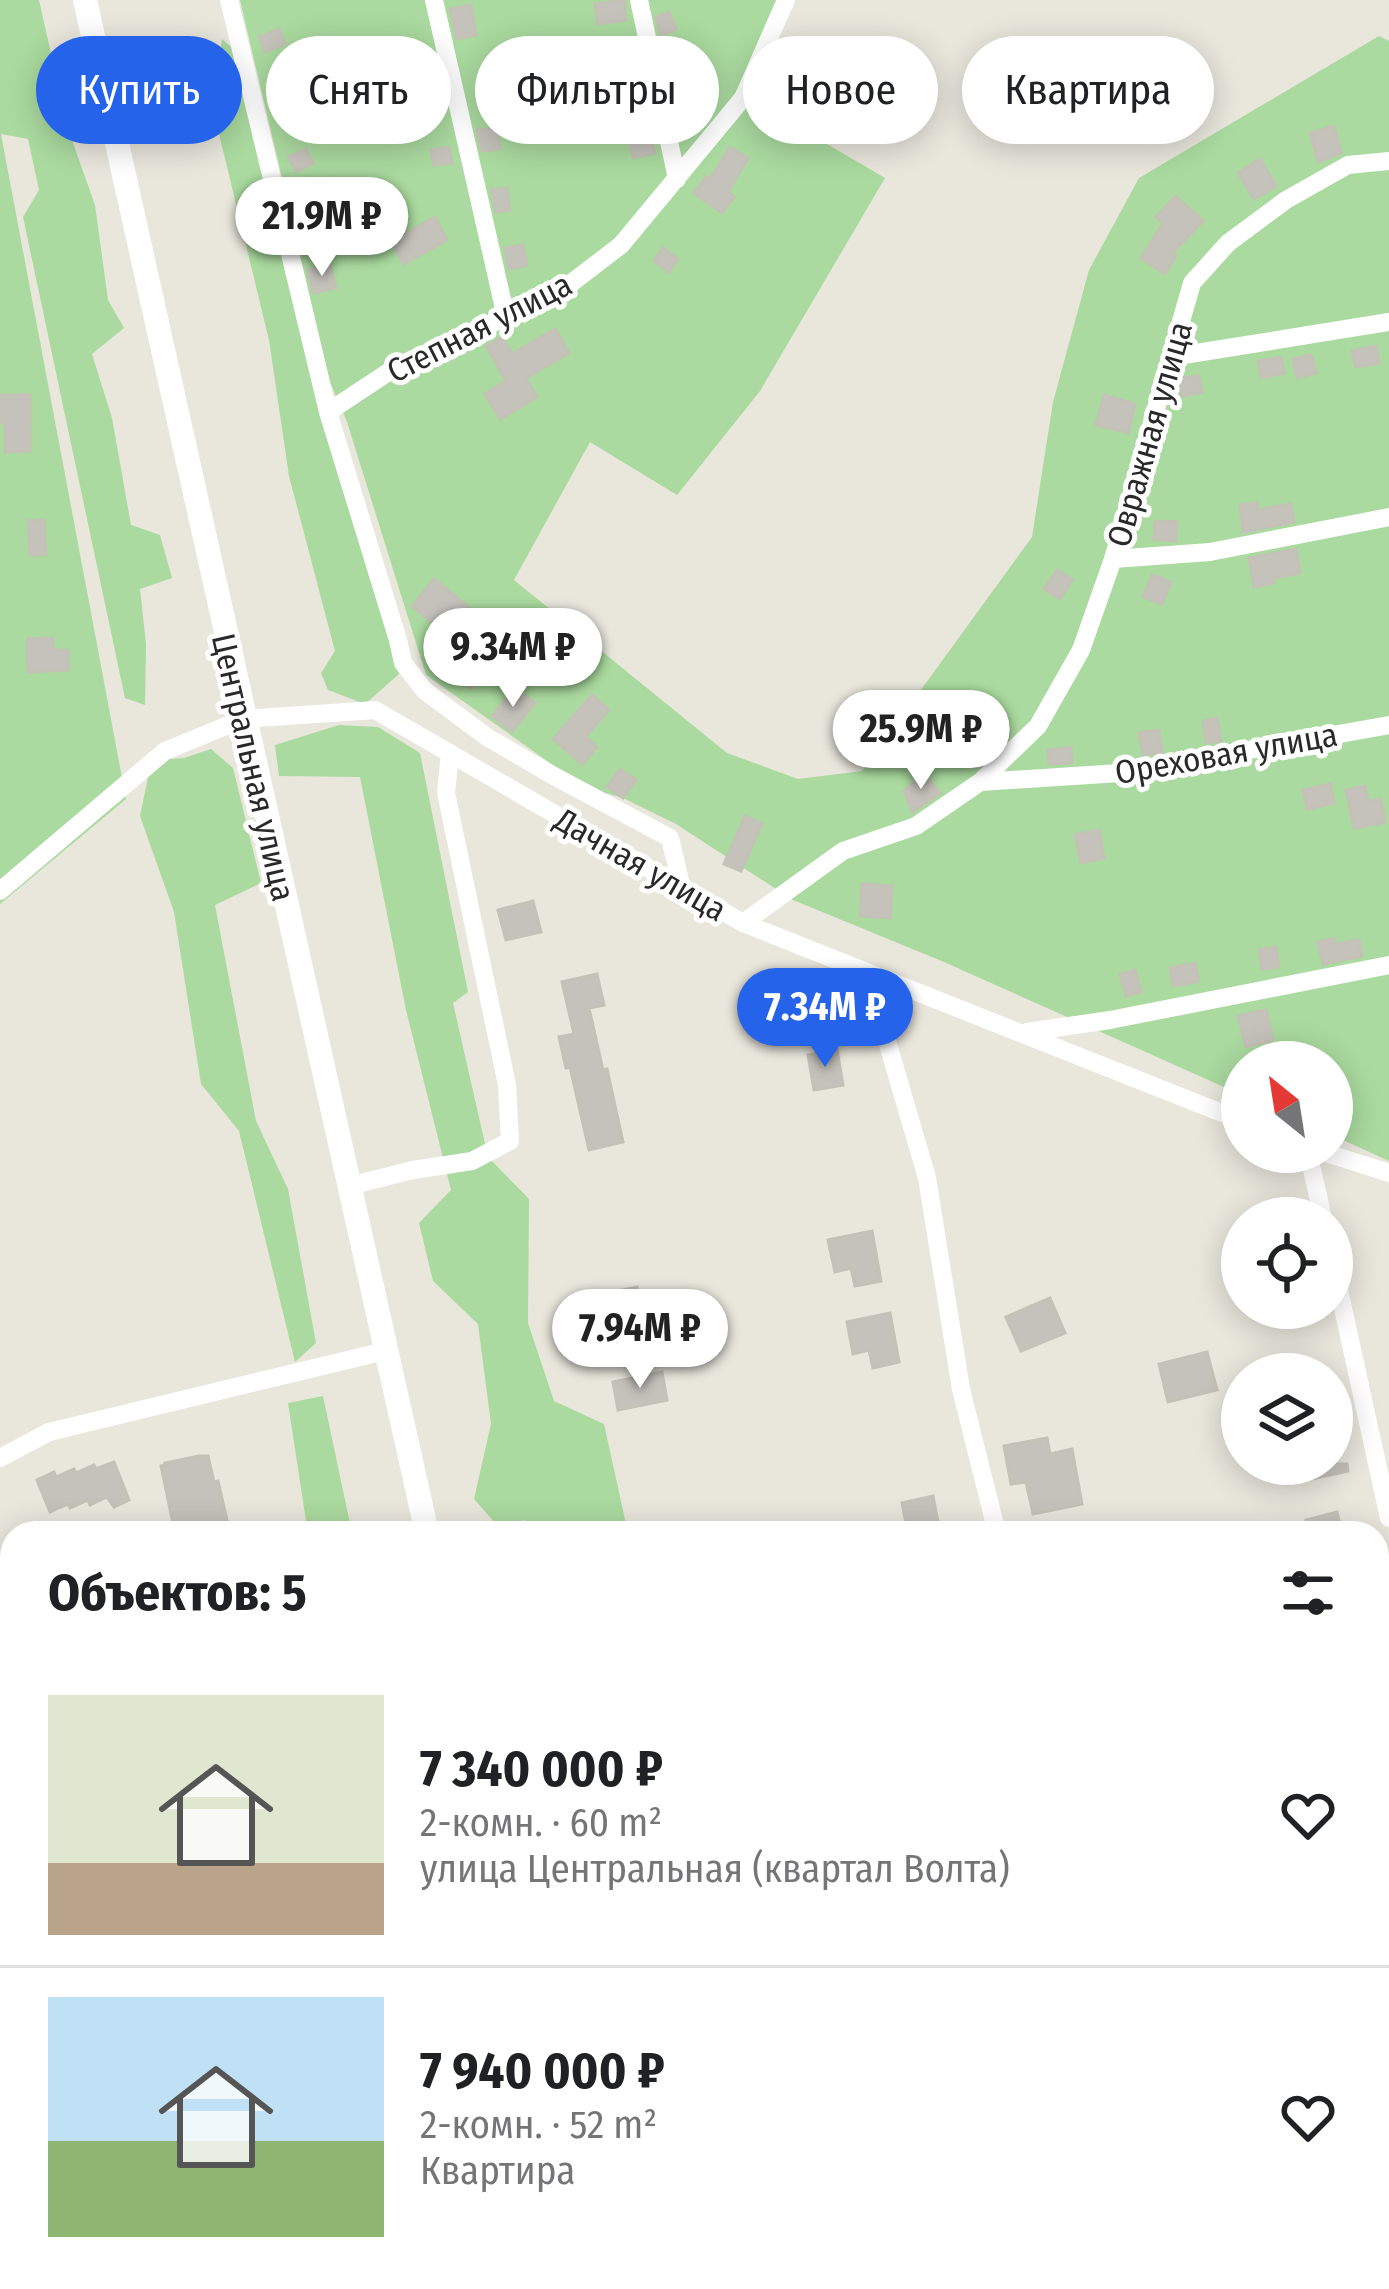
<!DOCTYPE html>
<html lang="ru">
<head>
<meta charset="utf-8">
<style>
  body { margin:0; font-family:"Fira Sans Condensed",sans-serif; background:#f2f2f2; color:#202124; height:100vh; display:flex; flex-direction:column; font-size:45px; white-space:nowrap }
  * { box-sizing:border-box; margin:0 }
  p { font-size:39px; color:#757577 }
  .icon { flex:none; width:66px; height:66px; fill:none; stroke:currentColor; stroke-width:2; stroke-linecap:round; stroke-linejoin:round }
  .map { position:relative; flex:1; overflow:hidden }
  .details { position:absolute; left:0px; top:1521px; width:1389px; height:768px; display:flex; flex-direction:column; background:#fff; border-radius:36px 36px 0 0; box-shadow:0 6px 30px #0003 }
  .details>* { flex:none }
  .guide { position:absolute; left:36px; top:36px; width:1317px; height:108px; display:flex; gap:24px }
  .needle { width:78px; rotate:330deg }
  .buttons { position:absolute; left:1221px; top:1041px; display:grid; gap:24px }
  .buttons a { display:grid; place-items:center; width:132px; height:132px; border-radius:50%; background:#fff; box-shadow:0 6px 30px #0003; font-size:60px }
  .price { position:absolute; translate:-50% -102px; padding:0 27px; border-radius:42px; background:#fff; color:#222; font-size:39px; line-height:78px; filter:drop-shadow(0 3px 6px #0008) }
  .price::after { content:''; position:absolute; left:50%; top:72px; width:36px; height:27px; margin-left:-18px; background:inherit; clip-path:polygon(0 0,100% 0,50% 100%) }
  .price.active { background:#2563eb; color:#fff }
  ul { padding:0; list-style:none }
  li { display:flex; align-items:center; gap:36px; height:300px; padding:0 48px }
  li+li { border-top:3px solid #e0e0e0 }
  li span { display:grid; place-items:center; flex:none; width:336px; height:240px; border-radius:0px; color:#555 }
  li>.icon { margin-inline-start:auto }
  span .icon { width:144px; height:144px; fill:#fffc; stroke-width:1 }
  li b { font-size:51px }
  h2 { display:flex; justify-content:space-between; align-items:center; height:144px; padding:0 48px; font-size:51px }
  .pill { padding:0 42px; border-radius:54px; background:#fff; box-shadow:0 6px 30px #0003; font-size:42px; line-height:108px }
  .pill.active { background:#2563eb; color:#fff }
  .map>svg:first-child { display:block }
  .green { fill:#aada9f }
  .building { fill:#c5c2bc; stroke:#c4c1b6; stroke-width:3 }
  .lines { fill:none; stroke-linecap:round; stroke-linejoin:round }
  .minor { stroke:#fff; stroke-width:18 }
  .tertiary { stroke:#fff; stroke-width:24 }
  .labels { text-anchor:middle; stroke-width:10; stroke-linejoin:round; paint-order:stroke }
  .street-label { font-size:33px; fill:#292929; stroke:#fff }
</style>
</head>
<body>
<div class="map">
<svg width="1389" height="2289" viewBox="0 0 1389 2289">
  <rect width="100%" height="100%" fill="#e9e6dc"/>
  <path class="green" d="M 0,0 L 39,0 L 68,129 L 95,205 L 108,300 L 124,328 L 92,354 L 112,418 L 131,525 L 160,535 L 172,578 L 140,589 L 146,644 L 145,705 L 125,698 L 23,217 L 39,190 L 28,139 L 1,134 L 126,799 L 0,904 Z
    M 240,0 L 794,0 L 755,102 L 885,178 L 760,391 L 677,495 L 590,442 L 514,580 L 727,753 L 798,779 L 862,771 L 1032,537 L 1053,402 L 1089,270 L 1139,178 L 1379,36 L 1389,41 L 1389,1161 L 1332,1135 L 1332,1062 L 1242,1062 L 1242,1095 L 944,962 L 793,900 L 676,824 L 623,798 L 598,791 L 574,780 L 426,675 L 347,422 L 330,382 Z
    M 222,39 L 241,55 L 389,628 L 399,674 L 365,704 L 328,690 L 321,673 L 335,651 L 289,476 L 269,340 L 212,105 Z
    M 339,725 L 378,727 L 420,753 L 468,992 L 453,1003 L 488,1157 L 529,1199 L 528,1323 L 554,1401 L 604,1424 L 628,1533 L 530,1533 L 525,1520 L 497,1525 L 474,1499 L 491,1424 L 478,1324 L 433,1281 L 419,1223 L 451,1190 L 406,1010 L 360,777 L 279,776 L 275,745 Z
    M 211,749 L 233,768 L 261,883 L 215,905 L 256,1121 L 288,1189 L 316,1343 L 295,1362 L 239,1131 L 201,1084 L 174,912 L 140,816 L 150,768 L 160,760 L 184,758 Z
    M 323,1396 L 352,1533 L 309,1533 L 306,1521 L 288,1403 Z
    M 409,2277 L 523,2277 L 526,2289 L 413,2289 Z
    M 625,2277 L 749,2277 L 751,2289 L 627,2289 Z"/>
  <path class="building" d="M 624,0 L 626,20 L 598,24 L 595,4 Z
    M 471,5 L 476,35 L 457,39 L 450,9 Z
    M 669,12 L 676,29 L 661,36 L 656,17 Z
    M 279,29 L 285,44 L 265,52 L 259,37 Z
    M 365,51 L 372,71 L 356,77 L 349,57 Z
    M 629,65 L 636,84 L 614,93 L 606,74 Z
    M 294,81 L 303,100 L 279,111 L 271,92 Z
    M 438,88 L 440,105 L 420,107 L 418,89 Z
    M 647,120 L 655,153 L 633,158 L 626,125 Z
    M 1334,126 L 1341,153 L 1318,162 L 1310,133 Z
    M 497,128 L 500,149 L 482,151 L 477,130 Z
    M 449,147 L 452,163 L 434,165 L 431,150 Z
    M 730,147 L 748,158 L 728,192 L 734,197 L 722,213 L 694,193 L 706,177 L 710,179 Z
    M 306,149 L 313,163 L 296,172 L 288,157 Z
    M 1260,159 L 1276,186 L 1254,199 L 1238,173 Z
    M 507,188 L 510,210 L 496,212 L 491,190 Z
    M 1176,196 L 1203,221 L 1172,253 L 1176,256 L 1165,274 L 1141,258 L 1163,223 L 1156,217 Z
    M 435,217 L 447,240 L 403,264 L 391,241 Z
    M 523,245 L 527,265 L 509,269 L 505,248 Z
    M 663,248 L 678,259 L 669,272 L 654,261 Z
    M 330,265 L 336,288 L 313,293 L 308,270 Z
    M 555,329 L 569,353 L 526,378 L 537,397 L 500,419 L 485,394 L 506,381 L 486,346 L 502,337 L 512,354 Z
    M 1376,346 L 1379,363 L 1355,367 L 1352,351 Z
    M 1311,355 L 1316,373 L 1297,378 L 1293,359 Z
    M 1281,357 L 1284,373 L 1261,378 L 1258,361 Z
    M 1199,376 L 1202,392 L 1181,396 L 1178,379 Z
    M 0,395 L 30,395 L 30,451 L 5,452 L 5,423 L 0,423 Z
    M 1104,395 L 1135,404 L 1128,433 L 1096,425 Z
    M 1257,503 L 1258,510 L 1291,504 L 1294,522 L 1243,532 L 1240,505 Z
    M 44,520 L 46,555 L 30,555 L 28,521 Z
    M 1160,521 L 1177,522 L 1176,541 L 1154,539 L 1155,522 Z
    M 1296,549 L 1300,573 L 1274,578 L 1274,583 L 1254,587 L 1249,558 Z
    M 1057,570 L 1072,580 L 1060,599 L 1044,589 Z
    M 1152,575 L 1171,582 L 1162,604 L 1143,597 Z
    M 434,579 L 472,610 L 449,637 L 412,606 Z
    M 52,638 L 53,650 L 68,650 L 68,670 L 28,672 L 27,639 Z
    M 468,642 L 491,658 L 470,688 L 447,672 Z
    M 515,688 L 535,703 L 512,732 L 492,716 Z
    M 592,695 L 609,710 L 585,737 L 597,747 L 582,764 L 553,739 Z
    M 1217,718 L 1221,741 L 1206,743 L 1203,721 Z
    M 1159,730 L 1162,752 L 1143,755 L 1139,733 Z
    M 1071,748 L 1072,763 L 1049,764 L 1048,750 Z
    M 620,769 L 636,780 L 623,798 L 607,787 Z
    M 924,773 L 940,793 L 912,812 L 904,791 Z
    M 1330,784 L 1334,803 L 1307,809 L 1303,790 Z
    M 1365,786 L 1368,801 L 1381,799 L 1385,822 L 1354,828 L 1346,790 Z
    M 745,816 L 762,824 L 741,871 L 724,864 Z
    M 1099,830 L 1104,858 L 1081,863 L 1075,835 Z
    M 862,884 L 892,886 L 890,918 L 860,916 Z
    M 533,901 L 541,932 L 506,940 L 498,910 Z
    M 1334,939 L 1335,944 L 1359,940 L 1362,956 L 1323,964 L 1318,942 Z
    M 1276,947 L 1279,967 L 1262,969 L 1259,950 Z
    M 1195,963 L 1199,981 L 1173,986 L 1170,968 Z
    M 1135,970 L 1141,992 L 1126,996 L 1120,974 Z
    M 597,974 L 604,1005 L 589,1008 L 603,1070 L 607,1069 L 623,1142 L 589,1150 L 570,1067 L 566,1068 L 559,1037 L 574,1034 L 562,982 Z
    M 1266,1010 L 1273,1040 L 1246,1047 L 1238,1016 Z
    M 837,1050 L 843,1085 L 814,1090 L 808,1055 Z
    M 872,1231 L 881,1281 L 855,1286 L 851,1268 L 835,1272 L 828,1240 Z
    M 637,1287 L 646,1329 L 612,1336 L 603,1299 L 614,1297 L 613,1292 Z
    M 1050,1298 L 1065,1333 L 1021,1351 L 1006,1317 Z
    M 890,1313 L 899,1362 L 873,1368 L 869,1350 L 853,1354 L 847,1322 Z
    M 1207,1352 L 1217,1390 L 1168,1402 L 1159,1364 Z
    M 662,1372 L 667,1400 L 618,1410 L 613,1382 Z
    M 1047,1438 L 1050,1454 L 1072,1449 L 1082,1504 L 1033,1514 L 1026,1482 L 1011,1484 L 1004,1446 Z
    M 199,1456 L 208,1456 L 214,1482 L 218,1481 L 230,1533 L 175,1533 L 161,1466 L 166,1465 L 165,1463 Z
    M 114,1462 L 129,1500 L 114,1507 L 107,1497 L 90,1505 L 88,1500 L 70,1508 L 68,1504 L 50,1512 L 37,1480 L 54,1472 L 56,1477 L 74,1469 L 76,1473 L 94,1465 L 96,1469 Z
    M 1284,1464 L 1347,1464 L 1348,1471 L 1288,1484 Z
    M 933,1496 L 940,1533 L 908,1533 L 902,1503 Z
    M 1337,1512 L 1342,1533 L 1310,1533 L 1306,1520 Z"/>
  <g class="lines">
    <path class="minor" d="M 229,0 L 328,412 L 398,640 L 403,663 L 425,691 L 487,737 L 552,775 L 670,838 L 682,889
      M 434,0 L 506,317
      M 639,0 L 677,179
      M 1171,357 L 1389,322
      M 328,412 L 396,367 L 557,294 L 621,245 L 743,98 L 786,0
      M 1113,559 L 1210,552 L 1389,517
      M 980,782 L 1038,726 L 1081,650 L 1113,559 L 1192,283 L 1228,243 L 1286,200 L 1348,165 L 1389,161
      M 0,891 L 165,751 L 243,719 L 375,710 L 743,923 L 1242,1121
      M 743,923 L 843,851 L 916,826 L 980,782 L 1120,773 L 1389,725
      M 867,972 L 927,1178 L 961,1389 L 997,1533
      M 1027,1032 L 1110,1020 L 1389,965
      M 1308,1152 L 1323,1218
      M 1323,1152 L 1389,1173
      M 349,1186 L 413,1170 L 472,1161 L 510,1141 L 507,1085 L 446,793 L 450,753
      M 1332,1258 L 1389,1518
      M 0,1458 L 49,1432 L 385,1351
      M 1377,1846 L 1389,1843
      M 1166,2277 L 1168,2289
      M 1331,2289 L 1389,2275"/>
    <path class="tertiary" d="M 85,0 L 427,1533
      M 595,2277 L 598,2289"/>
  </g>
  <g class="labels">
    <g class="street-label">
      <text transform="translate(479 327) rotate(-27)" y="12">Степная улица</text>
      <text transform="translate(1149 434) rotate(-74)" y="12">Овражная улица</text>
      <text transform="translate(1226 753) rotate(-10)" y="12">Ореховая улица</text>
      <text transform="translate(254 767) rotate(77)" y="12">Центральная улица</text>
      <text transform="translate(641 864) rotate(30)" y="12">Дачная улица</text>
    </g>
  </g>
</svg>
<div class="buttons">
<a><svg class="needle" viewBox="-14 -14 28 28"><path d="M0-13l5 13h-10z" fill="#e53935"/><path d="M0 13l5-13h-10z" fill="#757577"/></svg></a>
<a><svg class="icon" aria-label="locate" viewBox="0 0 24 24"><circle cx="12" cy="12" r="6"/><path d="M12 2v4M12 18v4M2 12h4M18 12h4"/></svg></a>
<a><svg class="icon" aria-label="layers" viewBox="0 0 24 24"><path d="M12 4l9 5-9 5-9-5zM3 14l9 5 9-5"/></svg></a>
</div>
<b class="price" style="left:322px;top:279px">21.9M ₽</b>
<b class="price" style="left:513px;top:710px">9.34M ₽</b>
<b class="price" style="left:921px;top:792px">25.9M ₽</b>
<b class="price active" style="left:825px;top:1070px">7.34M ₽</b>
<b class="price" style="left:640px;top:1391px">7.94M ₽</b>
<div class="guide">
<a class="pill active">Купить</a>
<a class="pill">Снять</a>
<a class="pill">Фильтры</a>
<a class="pill">Новое</a>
<a class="pill">Квартира</a>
</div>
<section class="details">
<h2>Объектов: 5<svg class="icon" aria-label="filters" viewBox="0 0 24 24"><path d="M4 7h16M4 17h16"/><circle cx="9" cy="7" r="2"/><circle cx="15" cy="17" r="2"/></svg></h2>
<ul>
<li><span style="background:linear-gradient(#dfe7d0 70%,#b9a48a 0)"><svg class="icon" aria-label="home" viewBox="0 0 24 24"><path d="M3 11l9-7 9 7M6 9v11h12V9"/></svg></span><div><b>7 340 000 ₽</b><p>2-комн. · 60 m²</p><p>улица Центральная (квартал Волта)</p></div><svg class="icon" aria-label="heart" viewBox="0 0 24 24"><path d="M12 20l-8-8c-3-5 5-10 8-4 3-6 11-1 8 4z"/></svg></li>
<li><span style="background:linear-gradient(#bfe0f5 60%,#8fb573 0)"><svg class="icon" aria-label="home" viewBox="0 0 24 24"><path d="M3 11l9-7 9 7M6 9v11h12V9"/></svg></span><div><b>7 940 000 ₽</b><p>2-комн. · 52 m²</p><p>Квартира</p></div><svg class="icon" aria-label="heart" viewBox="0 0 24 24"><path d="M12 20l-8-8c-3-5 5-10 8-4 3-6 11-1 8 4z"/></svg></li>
</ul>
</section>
</div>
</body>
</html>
